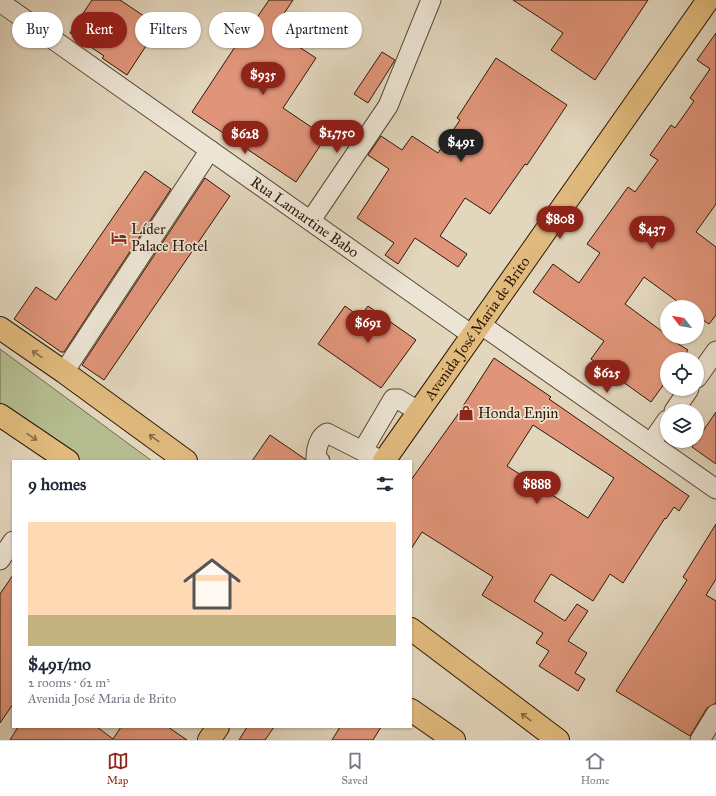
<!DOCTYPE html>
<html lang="en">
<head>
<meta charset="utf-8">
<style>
  body { margin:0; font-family:"IM FELL Great Primer",serif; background:#f2f2f3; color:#1f2937; height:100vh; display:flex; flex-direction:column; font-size:15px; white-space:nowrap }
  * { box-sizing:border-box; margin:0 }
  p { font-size:13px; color:#747a83 }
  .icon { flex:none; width:22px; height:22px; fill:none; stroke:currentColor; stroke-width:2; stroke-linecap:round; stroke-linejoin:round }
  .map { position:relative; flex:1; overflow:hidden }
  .details { position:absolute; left:12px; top:460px; width:400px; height:268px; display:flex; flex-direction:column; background:#fff; border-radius:0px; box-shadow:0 1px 3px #0004 }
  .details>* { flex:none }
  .hud { position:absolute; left:12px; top:12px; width:400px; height:36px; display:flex; gap:8px }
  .needle { width:26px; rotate:301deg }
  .controls { position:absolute; left:660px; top:300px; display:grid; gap:8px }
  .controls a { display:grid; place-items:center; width:44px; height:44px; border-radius:50%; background:#fff; box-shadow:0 1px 3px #0004; font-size:20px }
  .price { position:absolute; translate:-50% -34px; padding:0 9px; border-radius:14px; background:#8f2418; color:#fff; font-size:13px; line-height:26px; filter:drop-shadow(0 1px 2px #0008) }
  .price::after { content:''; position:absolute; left:50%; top:24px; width:12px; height:9px; margin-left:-6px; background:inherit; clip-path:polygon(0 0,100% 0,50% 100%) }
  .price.current { background:#222; color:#fff }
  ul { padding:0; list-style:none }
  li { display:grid; align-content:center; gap:8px; height:212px; padding:0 16px }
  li+li { border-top:1px solid #e0e1e3 }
  li span { display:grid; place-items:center; height:124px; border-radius:0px; color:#555 }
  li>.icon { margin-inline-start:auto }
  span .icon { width:72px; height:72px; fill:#fffc; stroke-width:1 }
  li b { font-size:17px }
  h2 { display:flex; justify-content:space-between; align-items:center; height:48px; padding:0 16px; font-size:17px }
  .tag { padding:0 14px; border-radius:18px; background:#fff; box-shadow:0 1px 3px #0004; font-size:14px; line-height:36px }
  .tag.current { background:#8f2418; color:#fff }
  .tabs { display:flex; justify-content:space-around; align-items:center; height:56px; border-top:1px solid #e0e1e3; background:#fff; font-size:11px; color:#747a83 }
  .tabs a { display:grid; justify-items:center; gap:2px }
  .tabs .current { color:#8f2418 }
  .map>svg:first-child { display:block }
  .green { fill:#b5bd90; stroke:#716a4a }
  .building { fill:#e09479; stroke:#2d1804; fill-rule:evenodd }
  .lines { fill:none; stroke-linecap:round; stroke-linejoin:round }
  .minor-casing { stroke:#5a4832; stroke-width:21 }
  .major-casing { stroke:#2d1804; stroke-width:24 }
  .minor { stroke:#ece4d4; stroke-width:19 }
  .major { stroke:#e1bb7e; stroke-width:22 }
  .oneway { stroke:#876a41 }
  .labels { text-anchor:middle; stroke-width:3.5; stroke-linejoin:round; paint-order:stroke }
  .street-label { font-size:15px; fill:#2d1804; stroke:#ece4d4 }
  .poi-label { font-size:15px; fill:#2d1804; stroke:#ece4d4; text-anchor:start }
</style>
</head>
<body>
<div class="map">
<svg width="716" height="740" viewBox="0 0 716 740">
  <rect width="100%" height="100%" fill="#e2d6bd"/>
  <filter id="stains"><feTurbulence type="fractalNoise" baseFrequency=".005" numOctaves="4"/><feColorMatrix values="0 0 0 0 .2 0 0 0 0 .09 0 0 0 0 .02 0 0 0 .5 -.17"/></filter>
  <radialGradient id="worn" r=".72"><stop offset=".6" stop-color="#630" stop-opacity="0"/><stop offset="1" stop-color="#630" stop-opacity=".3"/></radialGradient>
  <path class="green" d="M 0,349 L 152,461 L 78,461 L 0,405 Z"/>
  <path class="building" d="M 92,0 L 120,0 L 159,26 L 127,75 L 102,58 L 104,56 L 70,33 Z
    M 269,0 L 293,0 L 273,30 L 316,58 L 283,108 L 326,137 L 296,182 L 192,112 L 254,18 L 256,19 Z
    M 513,0 L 648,0 L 595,80 L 551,50 L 563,33 Z
    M 716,33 L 716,204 L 696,232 L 716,247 L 716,315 L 709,324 L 697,316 L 697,307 L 685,307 L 644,277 L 625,304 L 667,335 L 667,337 L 688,350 L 682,359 L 667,359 L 667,380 L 651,402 L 591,359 L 604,341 L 533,292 L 553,264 L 579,283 L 600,253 L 587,244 L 628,187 L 635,192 L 658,160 L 650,155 L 671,125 L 675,128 L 694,101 L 690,98 L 710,69 L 697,60 Z
    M 382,52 L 395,60 L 368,103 L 354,94 Z
    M 496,58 L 567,105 L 527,165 L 525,164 L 490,214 L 465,198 L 440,236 L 467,254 L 458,267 L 415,238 L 398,264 L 385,255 L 394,243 L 357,218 L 389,169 L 368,155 L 381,136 L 402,150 L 412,136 L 438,153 L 460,120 L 457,118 Z
    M 145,171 L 171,189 L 64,352 L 61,352 L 14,319 L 36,287 L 56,300 Z
    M 205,178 L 230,196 L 104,380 L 82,365 Z
    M 345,306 L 360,317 L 368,306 L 416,340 L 381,388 L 318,344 Z
    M 494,358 L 551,397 L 549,399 L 689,496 L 679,511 L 674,507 L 666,519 L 665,518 L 623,583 L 610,574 L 593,601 L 551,574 L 534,601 L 565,621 L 577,604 L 588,611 L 568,641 L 587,653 L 575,673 L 585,679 L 578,691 L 539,666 L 549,651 L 536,643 L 543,633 L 482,595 L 493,577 L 422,532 L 411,549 L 411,480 L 456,417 ZM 533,425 L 614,478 L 588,518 L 507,466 Z
    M 716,412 L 716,464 L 692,447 Z
    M 270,435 L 305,459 L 306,461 L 252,461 Z
    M 716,524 L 716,579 L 706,595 L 716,601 L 716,703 L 707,708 L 690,736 L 616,691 L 687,580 L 683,577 Z
    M 13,575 L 13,704 L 0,723 L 0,594 Z
    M 18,727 L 97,727 L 113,739 L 121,727 L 168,727 L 187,740 L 10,740 Z
    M 247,727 L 274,727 L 265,740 L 239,740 Z
    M 340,727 L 381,727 L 373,740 L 332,740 Z"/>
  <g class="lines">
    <defs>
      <g id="minor">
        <path id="s1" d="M 0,2 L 472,335"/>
        <path d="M 311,220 L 388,106 L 431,0"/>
        <path d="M 480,324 L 716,489"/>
        <path d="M 64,372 L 210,150"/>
        <path d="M 697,378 L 716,351"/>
        <path d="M 674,411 L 689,389"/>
        <path d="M 651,443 L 667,420"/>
        <path d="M 363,450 L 393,399 L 398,399 L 418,411"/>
        <path d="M 320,461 L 316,458 C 316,449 319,437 327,433 L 382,461"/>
        <path d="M 0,560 L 13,541"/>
        <path d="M 700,740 L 716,714"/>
      </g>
      <g id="major">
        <path d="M 0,328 L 64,372 L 186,461"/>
        <path d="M 0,415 L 68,461"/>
        <path id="s2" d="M 384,461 L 708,0"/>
        <path d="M 411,629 L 558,740"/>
        <path d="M 411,710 L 454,740"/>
        <path d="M 209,740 L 218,727"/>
      </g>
    </defs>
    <use href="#minor" class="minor-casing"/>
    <use href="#major" class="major-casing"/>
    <use href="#minor" class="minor"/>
    <use href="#major" class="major"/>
  </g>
  <defs><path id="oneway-shaft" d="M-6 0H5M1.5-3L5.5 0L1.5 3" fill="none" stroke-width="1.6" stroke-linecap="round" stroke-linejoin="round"/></defs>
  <g class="oneway">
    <use href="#oneway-shaft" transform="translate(37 354) rotate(-146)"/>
    <use href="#oneway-shaft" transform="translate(32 437) rotate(34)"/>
    <use href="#oneway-shaft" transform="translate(154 438) rotate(-144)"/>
    <use href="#oneway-shaft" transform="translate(526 717) rotate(-143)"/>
  </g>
  <defs>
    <symbol id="hotel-bare" viewBox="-9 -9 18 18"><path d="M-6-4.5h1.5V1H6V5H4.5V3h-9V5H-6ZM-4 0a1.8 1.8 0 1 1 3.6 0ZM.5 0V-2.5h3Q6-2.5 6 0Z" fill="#8f2418" stroke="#ece4d4" stroke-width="2.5" paint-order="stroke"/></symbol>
    <symbol id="shop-bare" viewBox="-9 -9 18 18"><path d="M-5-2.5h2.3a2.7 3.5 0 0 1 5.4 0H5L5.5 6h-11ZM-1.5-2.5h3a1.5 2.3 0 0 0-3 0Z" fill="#8f2418" stroke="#ece4d4" stroke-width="2.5" paint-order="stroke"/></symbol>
  </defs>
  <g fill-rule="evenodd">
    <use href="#hotel-bare" x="108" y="227" width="22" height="22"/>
    <use href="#shop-bare" x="455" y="402" width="22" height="22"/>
  </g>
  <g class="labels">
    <g class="street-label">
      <text dy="5" stroke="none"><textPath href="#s1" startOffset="373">Rua Lamartine Babo</textPath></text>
      <text dy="5" stroke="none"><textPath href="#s2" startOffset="162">Avenida José Maria de Brito</textPath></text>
    </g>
    <g class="poi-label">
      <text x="131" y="234">Líder<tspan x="131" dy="17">Palace Hotel</tspan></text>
      <text x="478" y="418">Honda Enjin</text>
    </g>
  </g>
  <rect width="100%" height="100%" filter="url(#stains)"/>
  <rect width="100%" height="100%" fill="url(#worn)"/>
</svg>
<div class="controls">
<a><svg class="needle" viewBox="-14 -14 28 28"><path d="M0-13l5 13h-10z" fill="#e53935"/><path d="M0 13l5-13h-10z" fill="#747a83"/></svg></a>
<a><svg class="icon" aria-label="locate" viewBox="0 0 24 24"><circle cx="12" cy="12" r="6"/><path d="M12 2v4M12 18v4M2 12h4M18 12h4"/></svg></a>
<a><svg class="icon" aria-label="layers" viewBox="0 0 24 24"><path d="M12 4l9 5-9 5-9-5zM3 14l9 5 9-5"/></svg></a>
</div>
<b class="price" style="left:263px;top:96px">$935</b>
<b class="price" style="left:337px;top:154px">$1,750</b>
<b class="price" style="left:245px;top:155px">$628</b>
<b class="price current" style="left:461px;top:163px">$491</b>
<b class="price" style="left:560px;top:240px">$808</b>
<b class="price" style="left:652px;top:250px">$437</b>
<b class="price" style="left:368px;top:344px">$691</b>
<b class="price" style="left:607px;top:394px">$625</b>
<b class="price" style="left:537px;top:505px">$888</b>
<div class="hud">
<a class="tag">Buy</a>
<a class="tag current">Rent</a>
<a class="tag">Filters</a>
<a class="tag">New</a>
<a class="tag">Apartment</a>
</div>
<section class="details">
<h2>9 homes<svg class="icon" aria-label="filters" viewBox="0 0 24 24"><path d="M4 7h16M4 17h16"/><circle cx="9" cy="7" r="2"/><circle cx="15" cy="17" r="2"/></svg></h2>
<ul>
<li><span style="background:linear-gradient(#ffd9b3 75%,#c2b280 0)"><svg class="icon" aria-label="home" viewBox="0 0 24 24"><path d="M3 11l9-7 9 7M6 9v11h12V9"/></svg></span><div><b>$491/mo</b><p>2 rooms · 62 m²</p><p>Avenida José Maria de Brito</p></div></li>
</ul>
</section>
</div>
<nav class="tabs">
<a class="current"><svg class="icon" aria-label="map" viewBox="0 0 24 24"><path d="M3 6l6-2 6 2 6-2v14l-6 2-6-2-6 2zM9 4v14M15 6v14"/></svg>Map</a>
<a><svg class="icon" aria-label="saved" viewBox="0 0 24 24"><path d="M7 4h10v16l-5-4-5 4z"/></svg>Saved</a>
<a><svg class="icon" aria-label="home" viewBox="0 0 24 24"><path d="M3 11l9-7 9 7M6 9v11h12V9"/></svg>Home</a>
</nav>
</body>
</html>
